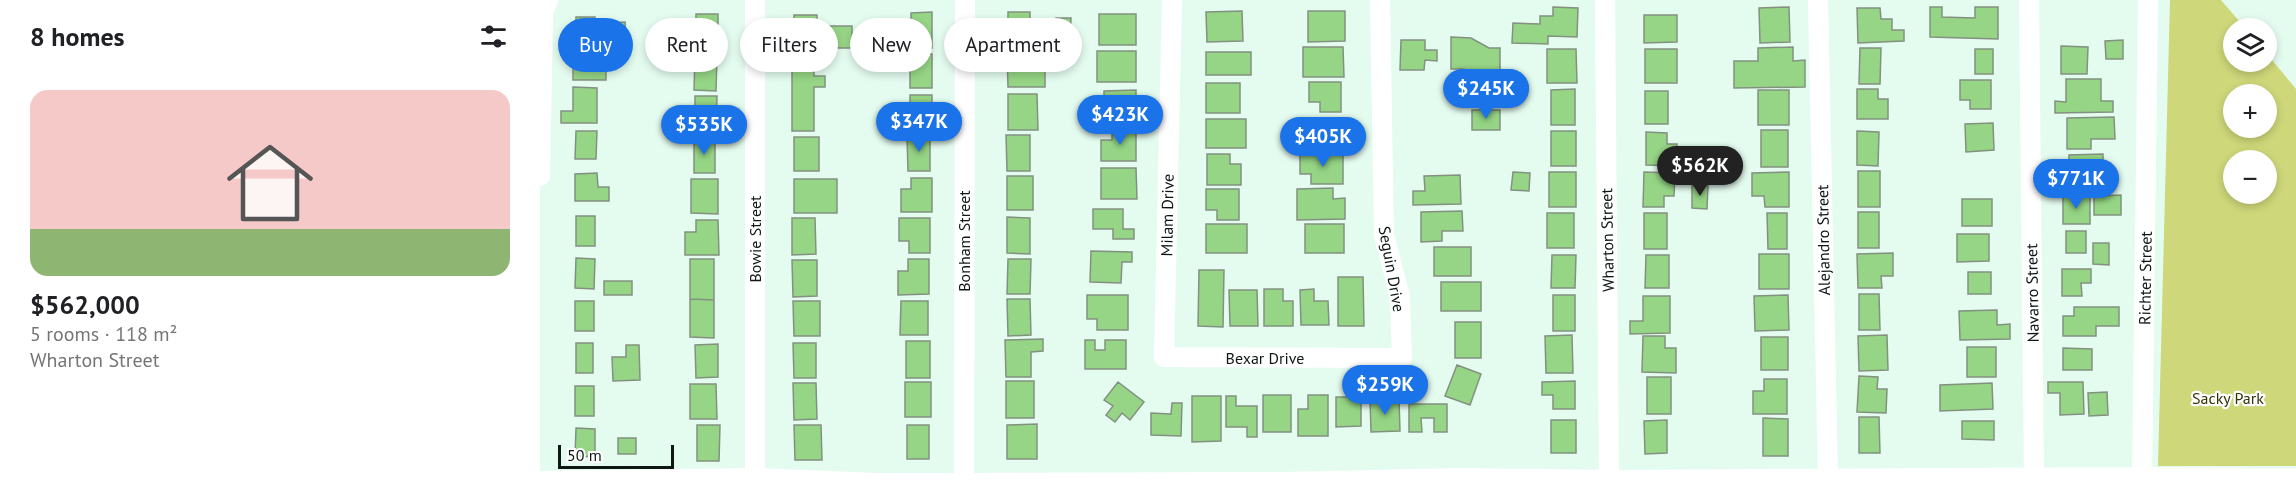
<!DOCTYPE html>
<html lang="en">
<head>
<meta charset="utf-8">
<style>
  body { margin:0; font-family:"PT Sans",sans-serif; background:#f6f6f6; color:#202124; height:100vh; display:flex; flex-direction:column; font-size:22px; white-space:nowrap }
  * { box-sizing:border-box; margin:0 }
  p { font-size:20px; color:#757577 }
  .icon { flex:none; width:33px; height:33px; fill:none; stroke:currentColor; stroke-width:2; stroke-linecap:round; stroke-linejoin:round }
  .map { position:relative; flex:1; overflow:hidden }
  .panel { display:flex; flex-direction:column; background:#fff; width:540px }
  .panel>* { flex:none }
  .hud { position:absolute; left:18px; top:18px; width:570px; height:54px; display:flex; gap:12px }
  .tools { position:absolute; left:1683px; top:18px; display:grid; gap:12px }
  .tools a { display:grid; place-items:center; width:54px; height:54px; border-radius:50%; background:#fff; box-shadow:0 3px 9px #0003; font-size:30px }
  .scale { position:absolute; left:18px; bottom:15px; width:116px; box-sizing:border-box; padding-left:6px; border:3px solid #0e1713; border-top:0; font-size:16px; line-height:21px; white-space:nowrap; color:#0e1713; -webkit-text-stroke:4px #fff; paint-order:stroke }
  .price { position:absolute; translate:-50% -51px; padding:0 14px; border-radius:21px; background:#1a73e8; color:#fff; font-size:20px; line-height:39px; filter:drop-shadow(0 2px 3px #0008) }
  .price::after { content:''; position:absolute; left:50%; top:36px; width:18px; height:14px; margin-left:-9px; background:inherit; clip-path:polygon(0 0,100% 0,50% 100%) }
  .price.active { background:#222; color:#fff }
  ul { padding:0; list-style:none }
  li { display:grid; align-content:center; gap:12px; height:318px; padding:0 30px }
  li+li { border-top:2px solid #e0e0e0 }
  li span { display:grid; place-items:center; height:186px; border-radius:18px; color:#555 }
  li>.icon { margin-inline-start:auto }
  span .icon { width:108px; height:108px; fill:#fffc; stroke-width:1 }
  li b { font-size:26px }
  h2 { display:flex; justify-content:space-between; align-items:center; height:72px; padding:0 30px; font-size:26px }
  .tag { padding:0 21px; border-radius:27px; background:#fff; box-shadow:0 3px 9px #0003; font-size:21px; line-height:54px }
  .tag.active { background:#1a73e8; color:#fff }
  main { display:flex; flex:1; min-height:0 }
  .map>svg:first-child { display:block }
  .green { fill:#ced779; fill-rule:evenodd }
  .building { fill:#96d585; stroke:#839180; stroke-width:1.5 }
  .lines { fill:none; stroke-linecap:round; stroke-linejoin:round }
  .minor { stroke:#fff; stroke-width:20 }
  .labels { text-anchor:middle; stroke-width:4.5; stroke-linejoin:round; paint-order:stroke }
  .street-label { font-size:16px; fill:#0e1713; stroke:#fff }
  .park-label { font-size:16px; fill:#313307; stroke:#fff }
</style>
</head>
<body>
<main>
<section class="panel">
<h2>8 homes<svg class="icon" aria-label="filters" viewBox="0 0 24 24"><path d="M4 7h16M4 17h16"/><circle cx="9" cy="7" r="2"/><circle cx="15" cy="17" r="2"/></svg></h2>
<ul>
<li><span style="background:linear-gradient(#f6c9c9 75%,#8fb573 0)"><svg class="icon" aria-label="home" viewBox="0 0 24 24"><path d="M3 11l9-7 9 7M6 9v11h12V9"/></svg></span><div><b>$562,000</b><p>5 rooms · 118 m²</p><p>Wharton Street</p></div></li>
</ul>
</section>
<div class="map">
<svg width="1756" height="484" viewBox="0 0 1756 484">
  <rect width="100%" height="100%" fill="#e4fcf0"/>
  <path class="green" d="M 1630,0 L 1681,0 L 1705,28 L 1694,28 L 1694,62 L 1726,62 L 1727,54 L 1756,89 L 1756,466 L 1618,466 ZM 1694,94 L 1726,94 L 1726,128 L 1694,128 ZM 1694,160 L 1726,160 L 1726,194 L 1694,194 Z"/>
  <path class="building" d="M 1013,7 L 1038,8 L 1037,37 L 1008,36 L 1008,44 L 972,43 L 973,23 L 1000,24 L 1000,16 L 1013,16 Z
    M 1249,7 L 1250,42 L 1220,43 L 1219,8 Z
    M 1390,7 L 1402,7 L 1402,17 L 1435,18 L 1435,7 L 1458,7 L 1458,39 L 1390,37 Z
    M 1317,8 L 1340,8 L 1341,19 L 1352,19 L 1352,30 L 1364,30 L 1364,41 L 1318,43 Z
    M 702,11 L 703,41 L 667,42 L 666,12 Z
    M 768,11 L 805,11 L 805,41 L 768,42 Z
    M 392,12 L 392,48 L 371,48 L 371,13 Z
    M 468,12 L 490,12 L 490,24 L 501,24 L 501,47 L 468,48 Z
    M 156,14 L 178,14 L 178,50 L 144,50 L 144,38 L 156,38 Z
    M 559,14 L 596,14 L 596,45 L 559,45 Z
    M 254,15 L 277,15 L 277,37 L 289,37 L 289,26 L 312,26 L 312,48 L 254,48 Z
    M 1104,15 L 1137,15 L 1137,42 L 1104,43 Z
    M 36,17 L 55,17 L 55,47 L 36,47 Z
    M 516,18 L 531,18 L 530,38 L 516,38 Z
    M 85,22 L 86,39 L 69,40 L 69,23 Z
    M 911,37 L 931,38 L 949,48 L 960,48 L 960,80 L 924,79 L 924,69 L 911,69 Z
    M 861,40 L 885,40 L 885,50 L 897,50 L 897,61 L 885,60 L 884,70 L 860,70 Z
    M 1583,40 L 1583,59 L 1566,59 L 1565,41 Z
    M 1521,46 L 1548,47 L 1547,74 L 1521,74 Z
    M 763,47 L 803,47 L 804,77 L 763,77 Z
    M 1253,47 L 1253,61 L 1265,60 L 1265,87 L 1194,88 L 1194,61 L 1218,61 L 1218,48 Z
    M 1320,48 L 1341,48 L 1340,84 L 1319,84 Z
    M 1007,49 L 1036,49 L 1037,83 L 1007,83 Z
    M 1105,49 L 1137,49 L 1137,83 L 1105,83 Z
    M 1435,49 L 1453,49 L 1453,74 L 1435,74 Z
    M 33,51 L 57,52 L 57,64 L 66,64 L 66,80 L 33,80 Z
    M 557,51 L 596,51 L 596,82 L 557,82 Z
    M 666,52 L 711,52 L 711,75 L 666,75 Z
    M 252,54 L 274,54 L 274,76 L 285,76 L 285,87 L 274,87 L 274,131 L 252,131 Z
    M 370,54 L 392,54 L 392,88 L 370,88 Z
    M 467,54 L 505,54 L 505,87 L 468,87 Z
    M 155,55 L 177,55 L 176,91 L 154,90 Z
    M 1526,79 L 1561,79 L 1561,101 L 1573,101 L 1573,112 L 1515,113 L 1515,101 L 1526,102 Z
    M 1420,80 L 1451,80 L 1451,109 L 1430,109 L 1430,100 L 1420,100 Z
    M 769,82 L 801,82 L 801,112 L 780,112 L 780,102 L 769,102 Z
    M 666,83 L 700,83 L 700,113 L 666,113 Z
    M 33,87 L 57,88 L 57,123 L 21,123 L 21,111 L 33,111 Z
    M 1035,89 L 1035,125 L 1011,125 L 1011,90 Z
    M 1317,89 L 1338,89 L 1338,99 L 1348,99 L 1348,119 L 1317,119 Z
    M 596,90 L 596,121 L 564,121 L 564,91 Z
    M 1218,90 L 1249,90 L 1249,125 L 1218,125 Z
    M 1105,91 L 1128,91 L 1128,124 L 1105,124 Z
    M 468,94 L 497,94 L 498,130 L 468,130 Z
    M 370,95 L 392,95 L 392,130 L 359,130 L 359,107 L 370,107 Z
    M 155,96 L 177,96 L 176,132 L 155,132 Z
    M 932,110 L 960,110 L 960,130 L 932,130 Z
    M 1574,117 L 1575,139 L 1551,139 L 1551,149 L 1527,149 L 1527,118 Z
    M 763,118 L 804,118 L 804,148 L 763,148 Z
    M 666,119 L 706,119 L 706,148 L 666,148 Z
    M 1453,123 L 1454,150 L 1426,152 L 1425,124 Z
    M 572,129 L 596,129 L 596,161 L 561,161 L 561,140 L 572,140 Z
    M 1221,130 L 1248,130 L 1248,167 L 1221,167 Z
    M 36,131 L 57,131 L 56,159 L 35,159 Z
    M 1011,131 L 1036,131 L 1036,166 L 1011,166 Z
    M 1317,131 L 1339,132 L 1338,166 L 1317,165 Z
    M 1106,132 L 1127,133 L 1127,144 L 1137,144 L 1136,166 L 1106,165 Z
    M 466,135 L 490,135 L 490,171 L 467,171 Z
    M 367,136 L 390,136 L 390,171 L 368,171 Z
    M 254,137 L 279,137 L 279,171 L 254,171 Z
    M 154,138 L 175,138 L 175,173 L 154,173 Z
    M 760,153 L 803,153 L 803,184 L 771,184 L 771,174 L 760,174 Z
    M 667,154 L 690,154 L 690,164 L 701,164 L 701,185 L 667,185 Z
    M 1563,154 L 1563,175 L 1551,175 L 1552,186 L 1529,186 L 1529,155 Z
    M 561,168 L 596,168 L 597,199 L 561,199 Z
    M 1318,171 L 1340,171 L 1340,207 L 1318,207 Z
    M 973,172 L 990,173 L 989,191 L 971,190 Z
    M 1009,172 L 1036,172 L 1036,207 L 1009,207 Z
    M 1104,172 L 1135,173 L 1134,196 L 1124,196 L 1124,207 L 1103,207 Z
    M 1249,172 L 1249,207 L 1225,207 L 1224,196 L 1212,196 L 1212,173 Z
    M 57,173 L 58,187 L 69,187 L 69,201 L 35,201 L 35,174 Z
    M 920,175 L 921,204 L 873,205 L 873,191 L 885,191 L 884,176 Z
    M 467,176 L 493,176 L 493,210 L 467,210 Z
    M 371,178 L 392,178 L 392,212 L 361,212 L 361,189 L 371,189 Z
    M 151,179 L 178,179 L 178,214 L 151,213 Z
    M 254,179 L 297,179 L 297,213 L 254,213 Z
    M 1152,186 L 1168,186 L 1167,209 L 1152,208 Z
    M 793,188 L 793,199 L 805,198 L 805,219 L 757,220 L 757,189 Z
    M 666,189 L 699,189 L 699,220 L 677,220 L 677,210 L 666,210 Z
    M 1523,195 L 1550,195 L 1550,224 L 1523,224 Z
    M 1581,195 L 1581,215 L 1554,215 L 1554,196 Z
    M 1422,199 L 1452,199 L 1452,226 L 1422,226 Z
    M 553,209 L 583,209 L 583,229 L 594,229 L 594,239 L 573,239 L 573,229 L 553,229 Z
    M 922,211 L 923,231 L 902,231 L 902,241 L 881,242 L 881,212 Z
    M 1318,212 L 1339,212 L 1339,248 L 1318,248 Z
    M 1007,213 L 1034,213 L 1034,248 L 1007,248 Z
    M 1104,213 L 1127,213 L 1127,249 L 1104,249 Z
    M 1227,213 L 1247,213 L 1247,249 L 1228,249 Z
    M 36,216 L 55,216 L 55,246 L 36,246 Z
    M 467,217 L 490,218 L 490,254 L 467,253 Z
    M 252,218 L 275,218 L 276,254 L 252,255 Z
    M 359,218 L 390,218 L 390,253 L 369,253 L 369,241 L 359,241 Z
    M 156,220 L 178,220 L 179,255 L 145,255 L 145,232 L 156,232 Z
    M 666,224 L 707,224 L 707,253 L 666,253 Z
    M 765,224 L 804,224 L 804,253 L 765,253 Z
    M 1526,231 L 1546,231 L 1546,253 L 1526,253 Z
    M 1417,234 L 1449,234 L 1449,261 L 1417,262 Z
    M 1553,243 L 1569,243 L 1569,265 L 1553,264 Z
    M 894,247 L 931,247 L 931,276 L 894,276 Z
    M 551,251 L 592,252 L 592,262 L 582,262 L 581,283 L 550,282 Z
    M 1353,253 L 1353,276 L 1341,276 L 1342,288 L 1318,288 L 1317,254 Z
    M 1219,254 L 1249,254 L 1249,289 L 1219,289 Z
    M 1012,255 L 1036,255 L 1035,288 L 1011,288 Z
    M 1106,255 L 1129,255 L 1129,288 L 1105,288 Z
    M 36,258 L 55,259 L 54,289 L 35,288 Z
    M 150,259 L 174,259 L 174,300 L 150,299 Z
    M 368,259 L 389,259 L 389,294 L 358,295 L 358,271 L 368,271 Z
    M 468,259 L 491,259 L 490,294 L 467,294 Z
    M 252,260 L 277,260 L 277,296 L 253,297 Z
    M 1522,269 L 1551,269 L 1551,283 L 1541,283 L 1542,296 L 1522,296 Z
    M 659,270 L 684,270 L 683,327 L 658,326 Z
    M 1428,272 L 1451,272 L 1451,294 L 1428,294 Z
    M 798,277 L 823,277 L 824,326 L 798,326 Z
    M 64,281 L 92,281 L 92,295 L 64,295 Z
    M 901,282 L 941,282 L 941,311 L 901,311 Z
    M 724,289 L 743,289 L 743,301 L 753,301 L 753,326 L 724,326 Z
    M 774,289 L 774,301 L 788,301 L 789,325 L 761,325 L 760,290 Z
    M 689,290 L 717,290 L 718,326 L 690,326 Z
    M 1319,294 L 1339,294 L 1340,330 L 1319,330 Z
    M 547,295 L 588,295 L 588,330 L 557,330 L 557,319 L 547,319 Z
    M 1013,295 L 1035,295 L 1035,331 L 1013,331 Z
    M 1248,295 L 1249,330 L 1215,331 L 1214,296 Z
    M 1103,296 L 1130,296 L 1130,333 L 1090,334 L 1090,321 L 1103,321 Z
    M 150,299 L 174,300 L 174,338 L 150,337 Z
    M 467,299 L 490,299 L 491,335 L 468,336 Z
    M 35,301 L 54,301 L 54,331 L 35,331 Z
    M 253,301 L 280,301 L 280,336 L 254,336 Z
    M 361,301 L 388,301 L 388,335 L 360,335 Z
    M 1534,307 L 1579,307 L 1579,326 L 1556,326 L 1556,336 L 1523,336 L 1523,316 L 1534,316 Z
    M 1457,310 L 1457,325 L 1470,324 L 1470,339 L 1420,340 L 1419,311 Z
    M 915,322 L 941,322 L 941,358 L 915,358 Z
    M 1032,335 L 1033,373 L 1006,373 L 1005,336 Z
    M 1347,335 L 1348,370 L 1319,371 L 1318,336 Z
    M 1103,336 L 1125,336 L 1125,348 L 1136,348 L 1136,373 L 1102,372 Z
    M 1221,337 L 1248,337 L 1248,370 L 1221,370 Z
    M 503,339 L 503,351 L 491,352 L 491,377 L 466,377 L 465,340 Z
    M 545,340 L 555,340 L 555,350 L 565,350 L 565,340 L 586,340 L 586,369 L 545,369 Z
    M 366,341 L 390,341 L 390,378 L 366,378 Z
    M 36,343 L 53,343 L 53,373 L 36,373 Z
    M 253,343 L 276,343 L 276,378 L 254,378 Z
    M 178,344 L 178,377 L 156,378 L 155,345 Z
    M 86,345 L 99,345 L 100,380 L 73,381 L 72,357 L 86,357 Z
    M 1427,347 L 1456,347 L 1456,377 L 1427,377 Z
    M 1523,348 L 1552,349 L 1552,370 L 1523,370 Z
    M 917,365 L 941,374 L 930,405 L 905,396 Z
    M 1319,376 L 1338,377 L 1337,389 L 1347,389 L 1346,413 L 1317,412 Z
    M 1107,377 L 1131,377 L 1131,414 L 1107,414 Z
    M 1224,379 L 1247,379 L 1247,414 L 1213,414 L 1213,391 L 1224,391 Z
    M 466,381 L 494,381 L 494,418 L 466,418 Z
    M 1035,381 L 1035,409 L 1013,409 L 1013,395 L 1002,395 L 1002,382 Z
    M 365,382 L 391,382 L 391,417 L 365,417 Z
    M 578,382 L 604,402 L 590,420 L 582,413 L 575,422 L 566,415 L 573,406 L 564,400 Z
    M 1508,382 L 1543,382 L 1544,414 L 1520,415 L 1520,393 L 1508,393 Z
    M 253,383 L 276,383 L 277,419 L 254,420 Z
    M 1452,383 L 1453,409 L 1400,411 L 1400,385 Z
    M 150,384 L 176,384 L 177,419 L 150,419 Z
    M 35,386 L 54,386 L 54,416 L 35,416 Z
    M 1567,392 L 1568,415 L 1549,416 L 1548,393 Z
    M 723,395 L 751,395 L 751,432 L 723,432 Z
    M 768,395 L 788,395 L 788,436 L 758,436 L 758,409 L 768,409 Z
    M 652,396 L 681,396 L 681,441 L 652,442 Z
    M 686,396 L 696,396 L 696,406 L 717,406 L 717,437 L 707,437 L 707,427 L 686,427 Z
    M 796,397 L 821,397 L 821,426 L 796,427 Z
    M 859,399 L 860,431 L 831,432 L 830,400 Z
    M 632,403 L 642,403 L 641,436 L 611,435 L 611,413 L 631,414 Z
    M 869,404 L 907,404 L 907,432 L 894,432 L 894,418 L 881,418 L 882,432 L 869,432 Z
    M 1319,417 L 1339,417 L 1340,453 L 1319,453 Z
    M 1223,418 L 1248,419 L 1248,456 L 1223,456 Z
    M 1011,420 L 1036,420 L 1036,453 L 1011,453 Z
    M 1127,420 L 1127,453 L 1105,454 L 1104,421 Z
    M 1422,421 L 1454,421 L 1454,440 L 1422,439 Z
    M 497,424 L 497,459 L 467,459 L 467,425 Z
    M 157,425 L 180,425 L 179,461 L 157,461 Z
    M 254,425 L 281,425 L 282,460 L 255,460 Z
    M 367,425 L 389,425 L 389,459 L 367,459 Z
    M 36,428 L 55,429 L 55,457 L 35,456 Z
    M 78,438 L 96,438 L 96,454 L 78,454 Z"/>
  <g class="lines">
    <path class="minor" d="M 632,0 L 624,357 L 862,358 L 860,297 L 844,235 L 840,0
      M 1065,0 L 1069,480
      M 1278,0 L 1288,479
      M 1489,0 L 1494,477
      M 0,176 L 3,13 L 8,0
      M 215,478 L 215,0
      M 0,481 L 215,478 L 336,483 L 424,483 L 744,482 L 921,478 L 1069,480 L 1602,477 L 1756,478
      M 424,483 L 425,0
      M 1602,484 L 1608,0"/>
  </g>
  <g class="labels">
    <g class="street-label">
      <text transform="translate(627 215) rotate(-89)" y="6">Milam Drive</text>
      <text transform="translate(215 239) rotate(-90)" y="6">Bowie Street</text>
      <text transform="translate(1067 240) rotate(-91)" y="6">Wharton Street</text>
      <text transform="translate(1283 240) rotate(-91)" y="6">Alejandro Street</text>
      <text transform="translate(424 241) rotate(-90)" y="6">Bonham Street</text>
      <text transform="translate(852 269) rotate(80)" y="6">Seguin Drive</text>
      <text transform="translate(1605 278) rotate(-89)" y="6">Richter Street</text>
      <text transform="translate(1492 293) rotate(-91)" y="6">Navarro Street</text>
      <text x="725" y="364">Bexar Drive</text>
    </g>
    <g class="park-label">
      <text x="1688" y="404">Sacky Park</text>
    </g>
  </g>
</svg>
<div class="tools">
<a><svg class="icon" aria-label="layers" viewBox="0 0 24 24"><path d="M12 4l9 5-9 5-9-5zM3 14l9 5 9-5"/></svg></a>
<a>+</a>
<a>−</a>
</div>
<div class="scale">50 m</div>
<b class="price" style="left:946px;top:120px">$245K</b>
<b class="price" style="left:580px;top:146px">$423K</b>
<b class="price" style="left:379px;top:153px">$347K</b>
<b class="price" style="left:164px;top:156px">$535K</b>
<b class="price" style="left:783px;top:168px">$405K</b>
<b class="price active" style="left:1160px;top:197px">$562K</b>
<b class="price" style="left:1536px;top:210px">$771K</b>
<b class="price" style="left:845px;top:416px">$259K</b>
<div class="hud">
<a class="tag active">Buy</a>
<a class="tag">Rent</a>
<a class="tag">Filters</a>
<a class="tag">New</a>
<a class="tag">Apartment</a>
</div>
</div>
</main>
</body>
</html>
